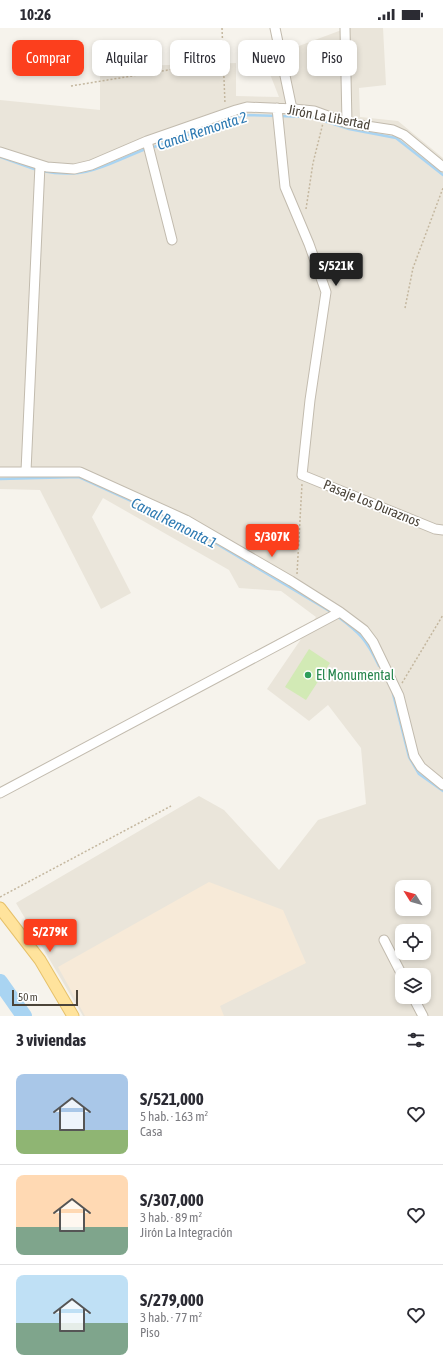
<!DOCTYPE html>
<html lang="es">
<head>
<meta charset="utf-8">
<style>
  body { margin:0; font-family:"Asap Condensed",sans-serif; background:#f7f7f7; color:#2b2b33; height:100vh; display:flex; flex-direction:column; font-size:15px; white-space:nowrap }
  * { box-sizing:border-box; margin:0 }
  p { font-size:13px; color:#7c7c81 }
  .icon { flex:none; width:22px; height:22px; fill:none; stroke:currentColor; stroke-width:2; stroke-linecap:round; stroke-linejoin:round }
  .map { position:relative; height:988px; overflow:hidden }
  .panel { display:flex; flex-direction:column; background:#fff; flex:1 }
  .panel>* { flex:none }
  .hud { position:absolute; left:12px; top:12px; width:419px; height:36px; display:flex; gap:8px }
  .needle { width:26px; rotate:307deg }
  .tools { position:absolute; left:395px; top:852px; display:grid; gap:8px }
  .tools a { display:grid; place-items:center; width:36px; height:36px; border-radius:8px; background:#fff; box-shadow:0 2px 6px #0003; font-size:20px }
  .scale { position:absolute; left:12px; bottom:10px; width:66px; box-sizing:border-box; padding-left:4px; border:2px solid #4b4439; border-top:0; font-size:11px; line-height:14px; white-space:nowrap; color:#4b4439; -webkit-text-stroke:3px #fff; paint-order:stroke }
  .price { position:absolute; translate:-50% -34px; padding:0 9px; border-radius:4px; background:#fc3f1d; color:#fff; font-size:13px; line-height:26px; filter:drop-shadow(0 1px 2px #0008) }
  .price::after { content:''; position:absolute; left:50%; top:24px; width:12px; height:9px; margin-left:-6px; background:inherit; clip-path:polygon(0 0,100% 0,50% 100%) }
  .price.on { background:#222; color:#fff }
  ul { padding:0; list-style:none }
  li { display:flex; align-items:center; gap:12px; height:100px; padding:0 16px }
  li+li { border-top:1px solid #e1e1e2 }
  li span { display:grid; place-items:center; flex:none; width:112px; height:80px; border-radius:8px; color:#555 }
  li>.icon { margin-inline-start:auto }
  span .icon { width:48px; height:48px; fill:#fffc; stroke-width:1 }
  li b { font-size:17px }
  h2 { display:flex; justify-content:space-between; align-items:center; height:48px; padding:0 16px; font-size:17px }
  .tag { padding:0 14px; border-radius:8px; background:#fff; box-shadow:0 2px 6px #0003; font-size:14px; line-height:36px }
  .tag.on { background:#fc3f1d; color:#fff }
  .status { display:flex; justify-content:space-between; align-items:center; height:28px; padding:0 20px; background:#fff; direction:ltr }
  .status svg { height:11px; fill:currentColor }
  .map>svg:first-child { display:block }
  .residential { fill:#eae5da; fill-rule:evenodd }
  .commercial { fill:#f7ead8 }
  .green { fill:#d2eab5 }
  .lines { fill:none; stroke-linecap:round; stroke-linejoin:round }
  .stream { stroke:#a9d4f2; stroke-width:2.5 }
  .river { stroke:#a9d4f2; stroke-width:16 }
  .minor-casing { stroke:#c2bbae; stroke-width:11 }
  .major-casing { stroke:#e6c16a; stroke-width:13 }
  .path { stroke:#c4b79f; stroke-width:1.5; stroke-dasharray:2 2; stroke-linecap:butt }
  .minor { stroke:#fff; stroke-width:9 }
  .major { stroke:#ffe39c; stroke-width:11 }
  .leisure-dot { fill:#2e9e5b; stroke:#fff; stroke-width:1.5 }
  .labels { text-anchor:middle; stroke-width:3.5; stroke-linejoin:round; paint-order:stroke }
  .street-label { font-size:14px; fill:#4b4439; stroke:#fff }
  .leisure-label { font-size:14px; fill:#27864d; stroke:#fff; text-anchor:start }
  .water-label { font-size:15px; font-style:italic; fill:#2e7ab2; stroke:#fff }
</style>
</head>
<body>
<div class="status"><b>10:26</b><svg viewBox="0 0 49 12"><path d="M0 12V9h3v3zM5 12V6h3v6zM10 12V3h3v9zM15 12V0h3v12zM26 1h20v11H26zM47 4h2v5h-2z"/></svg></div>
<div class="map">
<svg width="443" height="988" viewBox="0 0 443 988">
  <rect width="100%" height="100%" fill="#f6f3ec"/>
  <path class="residential" d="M 347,0 L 383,0 L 386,57 L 359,60 L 360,89 L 398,93 L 443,130 L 443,988 L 83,988 L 16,875 L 199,768 L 224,782 L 279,842 L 318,792 L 366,776 L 361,720 L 328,677 L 309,693 L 267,661 L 316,589 L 281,563 L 239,560 L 229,542 L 103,470 L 92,489 L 131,565 L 101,581 L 40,462 L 0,461 L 0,72 L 100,82 L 100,39 L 236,35 L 236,68 L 279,69 L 264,31 ZM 402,859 L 424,859 L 424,881 L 402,881 ZM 402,903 L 424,903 L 424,925 L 402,925 ZM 402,947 L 424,947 L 424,969 L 402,969 Z"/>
  <path class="commercial" d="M 209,854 L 283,882 L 306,935 L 220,978 L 224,988 L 85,988 L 58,939 Z"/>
  <path class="green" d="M 309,621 L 330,635 L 306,672 L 285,659 Z"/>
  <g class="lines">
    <path class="stream" d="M 151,120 L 244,87 L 312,89 L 349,101 L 396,110 L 443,147
      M 0,129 L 37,142
      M 42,143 C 88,152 106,136 146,121
      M 0,451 L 79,449 L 190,500 L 331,584
      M 337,588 C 361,606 366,611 379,638
      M 393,666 L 409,729 L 419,746 L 443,763"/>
    <path class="river" d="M 0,954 L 24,988"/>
    <defs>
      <path id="minor" d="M 275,0 L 292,81
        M 345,0 L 347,95
        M 277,80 L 285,159 L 309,216 L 326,264 L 310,372 L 302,447 L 435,501 L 443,502
        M 147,113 L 172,212
        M 0,124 L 47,139 L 74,141 L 91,137 L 147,113 L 236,82 L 247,79 L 294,81 L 314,83 L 347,95 L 393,102 L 404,107 L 443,139
        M 26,443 L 40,137
        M 0,444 L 80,444 L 186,492 L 291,553 L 340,584 L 364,602 L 373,614 L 399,668 L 414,728 L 421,739 L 443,757
        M 0,765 L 340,584
        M 384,912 L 402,947
        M 413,969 L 423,988"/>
      <path id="major" d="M 0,880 L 40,932 L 73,988"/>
    </defs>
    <use href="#minor" class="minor-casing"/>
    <use href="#major" class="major-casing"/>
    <path class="path" d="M 222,0 L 225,76
      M 71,58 L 223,33
      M 306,181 L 313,135 L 323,95
      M 405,280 L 413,240 L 443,160
      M 297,546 L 302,456
      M 402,655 L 443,587
      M 0,869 L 171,778"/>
    <use href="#minor" class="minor"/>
    <use href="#major" class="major"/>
  </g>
  <circle class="leisure-dot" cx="308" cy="647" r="4"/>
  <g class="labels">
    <g class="street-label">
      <text transform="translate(329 89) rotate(11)" y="5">Jirón La Libertad</text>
      <text transform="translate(372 475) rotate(22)" y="5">Pasaje Los Duraznos</text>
    </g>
    <g class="leisure-label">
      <text x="316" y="652">El Monumental</text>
    </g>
    <g class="water-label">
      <text transform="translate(202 103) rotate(-18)" y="5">Canal Remonta 2</text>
      <text transform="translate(174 495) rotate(27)" y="5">Canal Remonta 1</text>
    </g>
  </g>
</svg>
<div class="tools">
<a><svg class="needle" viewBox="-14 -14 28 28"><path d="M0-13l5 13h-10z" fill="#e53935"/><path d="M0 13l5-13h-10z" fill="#7c7c81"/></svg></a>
<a><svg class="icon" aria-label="locate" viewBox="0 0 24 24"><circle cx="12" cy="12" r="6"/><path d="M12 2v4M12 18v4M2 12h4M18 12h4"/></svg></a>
<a><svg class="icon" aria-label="layers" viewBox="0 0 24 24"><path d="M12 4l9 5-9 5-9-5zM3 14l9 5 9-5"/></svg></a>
</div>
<div class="scale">50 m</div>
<b class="price on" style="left:336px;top:259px">S/521K</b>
<b class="price" style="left:272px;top:530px">S/307K</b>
<b class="price" style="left:50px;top:925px">S/279K</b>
<div class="hud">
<a class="tag on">Comprar</a>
<a class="tag">Alquilar</a>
<a class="tag">Filtros</a>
<a class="tag">Nuevo</a>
<a class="tag">Piso</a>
</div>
</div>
<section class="panel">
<h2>3 viviendas<svg class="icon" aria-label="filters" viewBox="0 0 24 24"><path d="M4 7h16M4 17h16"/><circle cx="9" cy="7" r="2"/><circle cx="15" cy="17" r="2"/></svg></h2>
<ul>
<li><span style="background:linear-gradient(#a9c7e8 70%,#8fb573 0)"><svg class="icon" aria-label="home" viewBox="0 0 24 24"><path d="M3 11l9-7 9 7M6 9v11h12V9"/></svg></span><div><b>S/521,000</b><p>5 hab. · 163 m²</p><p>Casa</p></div><svg class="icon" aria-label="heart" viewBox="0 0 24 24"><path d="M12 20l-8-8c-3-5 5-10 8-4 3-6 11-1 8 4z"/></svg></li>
<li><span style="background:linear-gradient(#ffd9b3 65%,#7fa58c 0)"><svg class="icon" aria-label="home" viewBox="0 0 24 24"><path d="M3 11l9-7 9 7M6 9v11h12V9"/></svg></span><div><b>S/307,000</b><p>3 hab. · 89 m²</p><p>Jirón La Integración</p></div><svg class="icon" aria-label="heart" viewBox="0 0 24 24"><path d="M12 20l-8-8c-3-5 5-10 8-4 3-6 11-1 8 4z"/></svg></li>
<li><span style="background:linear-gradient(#bfe0f5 60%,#7fa58c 0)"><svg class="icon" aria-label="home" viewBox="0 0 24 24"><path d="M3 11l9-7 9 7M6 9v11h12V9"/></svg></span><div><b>S/279,000</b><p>3 hab. · 77 m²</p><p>Piso</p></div><svg class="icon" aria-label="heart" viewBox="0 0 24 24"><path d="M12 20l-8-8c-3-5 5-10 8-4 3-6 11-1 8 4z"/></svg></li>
</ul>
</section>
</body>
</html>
